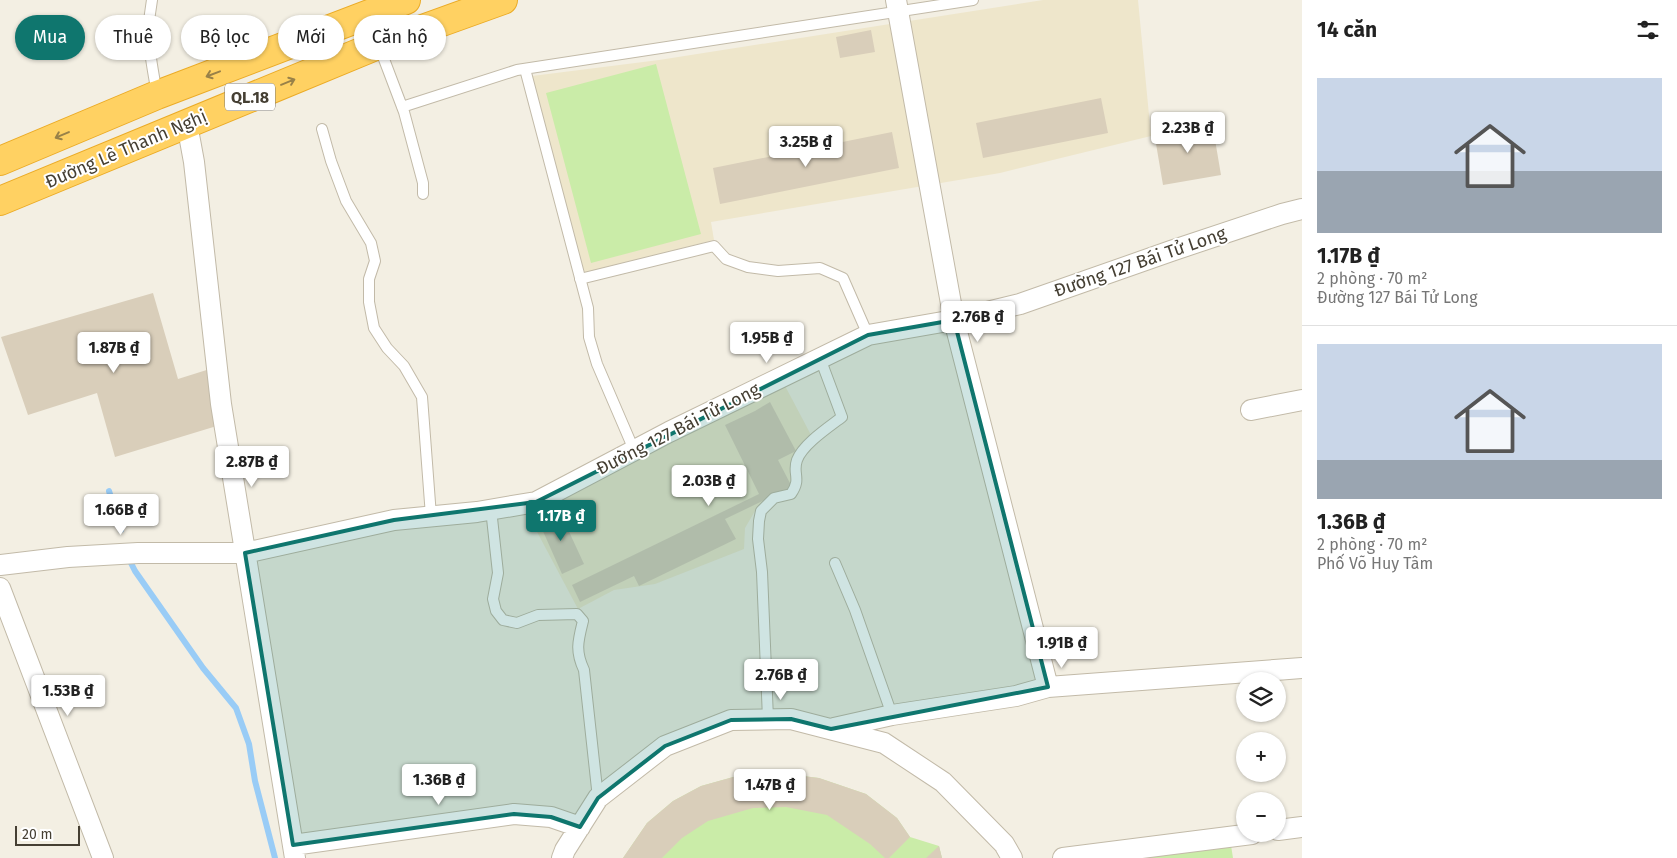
<!DOCTYPE html>
<html lang="vi">
<head>
<meta charset="utf-8">
<style>
  body { margin:0; font-family:"Fira Sans",sans-serif; background:#f2f2f2; color:#222; height:100vh; display:flex; flex-direction:column; font-size:19px; white-space:nowrap }
  * { box-sizing:border-box; margin:0 }
  p { font-size:16px; color:#767676 }
  .icon { flex:none; width:28px; height:28px; fill:none; stroke:currentColor; stroke-width:2; stroke-linecap:round; stroke-linejoin:round }
  .map { position:relative; flex:1; overflow:hidden }
  .drawer { display:flex; flex-direction:column; background:#fff; width:375px }
  .drawer>* { flex:none }
  .hud { position:absolute; left:15px; top:15px; width:475px; height:45px; display:flex; gap:10px }
  .tools { position:absolute; left:1236px; top:672px; display:grid; gap:10px }
  .tools a { display:grid; place-items:center; width:50px; height:50px; border-radius:50%; background:#fff; box-shadow:0 1px 4px #0004; font-size:25px }
  .scale { position:absolute; left:15px; bottom:12px; width:65px; box-sizing:border-box; padding-left:5px; border:2px solid #453f33; border-top:0; font-size:14px; line-height:18px; white-space:nowrap; color:#453f33; -webkit-text-stroke:4px #fff; paint-order:stroke }
  .price { position:absolute; translate:-50% -42px; padding:0 11px; border-radius:5px; background:#fff; color:#222; font-size:16px; line-height:32px; filter:drop-shadow(0 1px 2px #0008) }
  .price::after { content:''; position:absolute; left:50%; top:30px; width:15px; height:11px; margin-left:-8px; background:inherit; clip-path:polygon(0 0,100% 0,50% 100%) }
  .price.on { background:#0f766e; color:#fff }
  ul { padding:0; list-style:none }
  li { display:grid; align-content:center; gap:10px; height:265px; padding:0 15px }
  li+li { border-top:1px solid #e0e0e0 }
  li span { display:grid; place-items:center; height:155px; border-radius:0px; color:#555 }
  li>.icon { margin-inline-start:auto }
  span .icon { width:90px; height:90px; fill:#fffc; stroke-width:1 }
  li b { font-size:21px }
  h2 { display:flex; justify-content:space-between; align-items:center; height:60px; padding:0 15px; font-size:21px }
  .pill { padding:0 18px; border-radius:22px; background:#fff; box-shadow:0 1px 4px #0004; font-size:18px; line-height:45px }
  .pill.on { background:#0f766e; color:#fff }
  main { display:flex; flex:1; min-height:0 }
  .map>svg:first-child { display:block }
  .education { fill:#eee6cb }
  .green { fill:#caeca8 }
  .lines { fill:none; stroke-linecap:round; stroke-linejoin:round }
  .stream { stroke:#99ccf6; stroke-width:6 }
  .building { fill:#d9ceba }
  .lane-casing { stroke:#c2baa8; stroke-width:12 }
  .street-casing { stroke:#c2baa8; stroke-width:22 }
  .highway-casing { stroke:#ebab26; stroke-width:30 }
  .lane { stroke:#fff; stroke-width:10 }
  .street { stroke:#fff; stroke-width:20 }
  .highway { stroke:#ffd162; stroke-width:28 }
  .oneway { stroke:#998148 }
  .marked { fill:#0f766e; fill-opacity:0.2; stroke:#0f766e; stroke-width:4; stroke-linejoin:round }
  .labels { text-anchor:middle; stroke-width:4; stroke-linejoin:round; paint-order:stroke }
  .shield { fill:#fff; stroke:#7d7970; stroke-width:1 }
  .shield-label { font-size:16px; font-weight:bold; fill:#453f33 }
  .street-label { font-size:18px; fill:#453f33; stroke:#fff }
</style>
</head>
<body>
<main>
<div class="map">
<svg width="1302" height="858" viewBox="0 0 1302 858">
  <rect width="100%" height="100%" fill="#f3efe3"/>
  <path class="education" d="M 1043,0 L 1138,0 L 1151,136 L 1000,173 L 711,222 L 714,240 L 581,274 L 532,76 L 659,60 Z
    M 783,382 L 811,435 L 801,444 L 794,458 L 791,490 L 764,503 L 755,511 L 745,528 L 744,549 L 655,584 L 614,590 L 578,609 L 527,513 Z"/>
  <path class="green" d="M 656,64 L 701,234 L 591,263 L 546,93 Z
    M 778,773 L 819,778 L 866,794 L 897,818 L 910,837 L 939,846 L 942,858 L 623,858 L 647,823 L 673,801 L 701,786 L 744,774 Z
    M 1230,839 L 1233,858 L 1122,858 Z"/>
  <g class="lines">
    <path class="stream" d="M 109,491 L 121,530
      M 128,557 L 135,571 L 203,668 L 236,708 L 249,744 L 255,781 L 275,858"/>
  </g>
  <path class="building" d="M 871,30 L 875,52 L 840,58 L 836,37 Z
    M 1101,98 L 1108,133 L 983,158 L 976,123 Z
    M 1212,122 L 1221,175 L 1163,185 L 1154,132 Z
    M 892,132 L 899,168 L 720,204 L 713,168 Z
    M 153,293 L 178,379 L 213,368 L 220,425 L 115,457 L 97,393 L 28,415 L 1,337 Z
    M 770,402 L 796,451 L 778,460 L 792,487 L 725,519 L 736,539 L 639,586 L 634,576 L 580,602 L 572,585 L 759,494 L 725,425 L 755,411 Z
    M 559,510 L 584,564 L 562,574 L 538,520 Z
    M 778,773 L 819,778 L 866,794 L 897,818 L 910,837 L 889,858 L 885,858 L 870,844 L 827,815 L 786,807 L 753,808 L 708,821 L 682,838 L 662,858 L 623,858 L 647,823 L 673,801 L 701,786 L 744,774 Z
    M 939,846 L 942,858 L 926,858 Z"/>
  <g class="lines">
    <defs>
      <path id="lane" d="M 152,0 C 145,36 151,59 157,94
        M 379,46 L 404,112 L 423,183 L 423,194
        M 525,69 L 588,308 L 589,337 L 597,364 L 634,450
        M 402,107 L 517,70 L 973,0
        M 322,129 L 331,161 L 346,201 L 371,243 L 375,261 L 369,279 L 369,302 L 374,328 L 387,348 L 404,366 L 422,397 L 431,516
        M 580,279 L 714,246 L 726,259 L 748,267 L 778,271 L 820,268 L 843,278 L 868,335
        M 491,509 L 498,573 L 493,599 L 496,611 L 503,620 L 517,623 L 538,615 L 577,614 L 583,621 C 578,641 575,651 584,670 L 598,798
        M 835,563 L 855,610 L 892,715
        M 768,719 L 762,572 L 758,539 L 759,521 L 761,511 L 774,498 L 791,494 C 802,478 792,474 797,460 C 803,444 829,427 842,417 L 820,358"/>
      <path id="street" d="M 896,0 L 954,320 L 1048,687
        M 187,124 L 194,162 L 221,404 L 295,858
        M 1251,410 L 1302,400
        M 0,565 L 68,557 L 138,553 L 245,553 L 394,520 L 477,512 L 536,502 L 669,432 L 868,335 L 954,320 L 1020,304 L 1171,251 L 1282,214 L 1302,209
        M 0,588 L 103,858
        M 834,728 L 892,715 L 1016,696 L 1048,687 L 1302,668
        M 1278,830 L 1302,827
        M 293,845 L 514,814 L 551,817 L 580,827
        M 562,858 L 565,850 L 598,798 L 665,746 L 731,720 L 791,719 L 884,743 L 943,782 L 1004,844 L 1012,858
        M 1063,858 L 1252,834"/>
      <path id="highway" d="M 0,161 L 157,95 L 406,0
        M 0,201 L 378,45 L 503,0"/>
    </defs>
    <use href="#lane" class="lane-casing"/>
    <use href="#street" class="street-casing"/>
    <use href="#highway" class="highway-casing"/>
    <use href="#lane" class="lane"/>
    <use href="#street" class="street"/>
    <use href="#highway" class="highway"/>
  </g>
  <defs><path id="oneway-shaft" d="M-6 0H5M1.5-3L5.5 0L1.5 3" fill="none" stroke-width="1.6" stroke-linecap="round" stroke-linejoin="round" transform="scale(1.25)"/></defs>
  <g class="oneway">
    <use href="#oneway-shaft" transform="translate(213 74) rotate(159)"/>
    <use href="#oneway-shaft" transform="translate(288 82) rotate(-22)"/>
    <use href="#oneway-shaft" transform="translate(62 135) rotate(157)"/>
  </g>
  <path class="marked" d="M 954,320 L 1048,687 L 831,729 L 791,719 L 731,720 L 665,746 L 598,798 L 580,827 L 551,817 L 514,814 L 293,845 L 245,553 L 394,520 L 536,502 L 868,335 Z"/>
  <g class="labels">
    <rect class="shield" x="225" y="83.5" width="50" height="27" rx="4"/>
    <g class="shield-label">
      <text x="250" y="103">QL.18</text>
    </g>
    <g class="street-label">
      <text transform="translate(126 149) rotate(-23)" y="6">Đường Lê Thanh Nghị</text>
      <text transform="translate(1140 262) rotate(-19)" y="6">Đường 127 Bái Tử Long</text>
      <text transform="translate(678 429) rotate(-27)" y="6">Đường 127 Bái Tử Long</text>
    </g>
  </g>
</svg>
<div class="tools">
<a><svg class="icon" aria-label="layers" viewBox="0 0 24 24"><path d="M12 4l9 5-9 5-9-5zM3 14l9 5 9-5"/></svg></a>
<a>+</a>
<a>−</a>
</div>
<div class="scale">20 m</div>
<b class="price" style="left:1188px;top:154px">2.23B ₫</b>
<b class="price" style="left:806px;top:168px">3.25B ₫</b>
<b class="price" style="left:978px;top:343px">2.76B ₫</b>
<b class="price" style="left:767px;top:364px">1.95B ₫</b>
<b class="price" style="left:114px;top:374px">1.87B ₫</b>
<b class="price" style="left:252px;top:488px">2.87B ₫</b>
<b class="price" style="left:709px;top:507px">2.03B ₫</b>
<b class="price" style="left:121px;top:536px">1.66B ₫</b>
<b class="price on" style="left:561px;top:542px">1.17B ₫</b>
<b class="price" style="left:1062px;top:669px">1.91B ₫</b>
<b class="price" style="left:781px;top:701px">2.76B ₫</b>
<b class="price" style="left:68px;top:717px">1.53B ₫</b>
<b class="price" style="left:439px;top:806px">1.36B ₫</b>
<b class="price" style="left:770px;top:811px">1.47B ₫</b>
<div class="hud">
<a class="pill on">Mua</a>
<a class="pill">Thuê</a>
<a class="pill">Bộ lọc</a>
<a class="pill">Mới</a>
<a class="pill">Căn hộ</a>
</div>
</div>
<section class="drawer">
<h2>14 căn<svg class="icon" aria-label="filters" viewBox="0 0 24 24"><path d="M4 7h16M4 17h16"/><circle cx="9" cy="7" r="2"/><circle cx="15" cy="17" r="2"/></svg></h2>
<ul>
<li><span style="background:linear-gradient(#c9d6e8 60%,#9aa5b1 0)"><svg class="icon" aria-label="home" viewBox="0 0 24 24"><path d="M3 11l9-7 9 7M6 9v11h12V9"/></svg></span><div><b>1.17B ₫</b><p>2 phòng · 70 m²</p><p>Đường 127 Bái Tử Long</p></div></li>
<li><span style="background:linear-gradient(#c9d6e8 75%,#9aa5b1 0)"><svg class="icon" aria-label="home" viewBox="0 0 24 24"><path d="M3 11l9-7 9 7M6 9v11h12V9"/></svg></span><div><b>1.36B ₫</b><p>2 phòng · 70 m²</p><p>Phố Võ Huy Tâm</p></div></li>
</ul>
</section>
</main>
</body>
</html>
